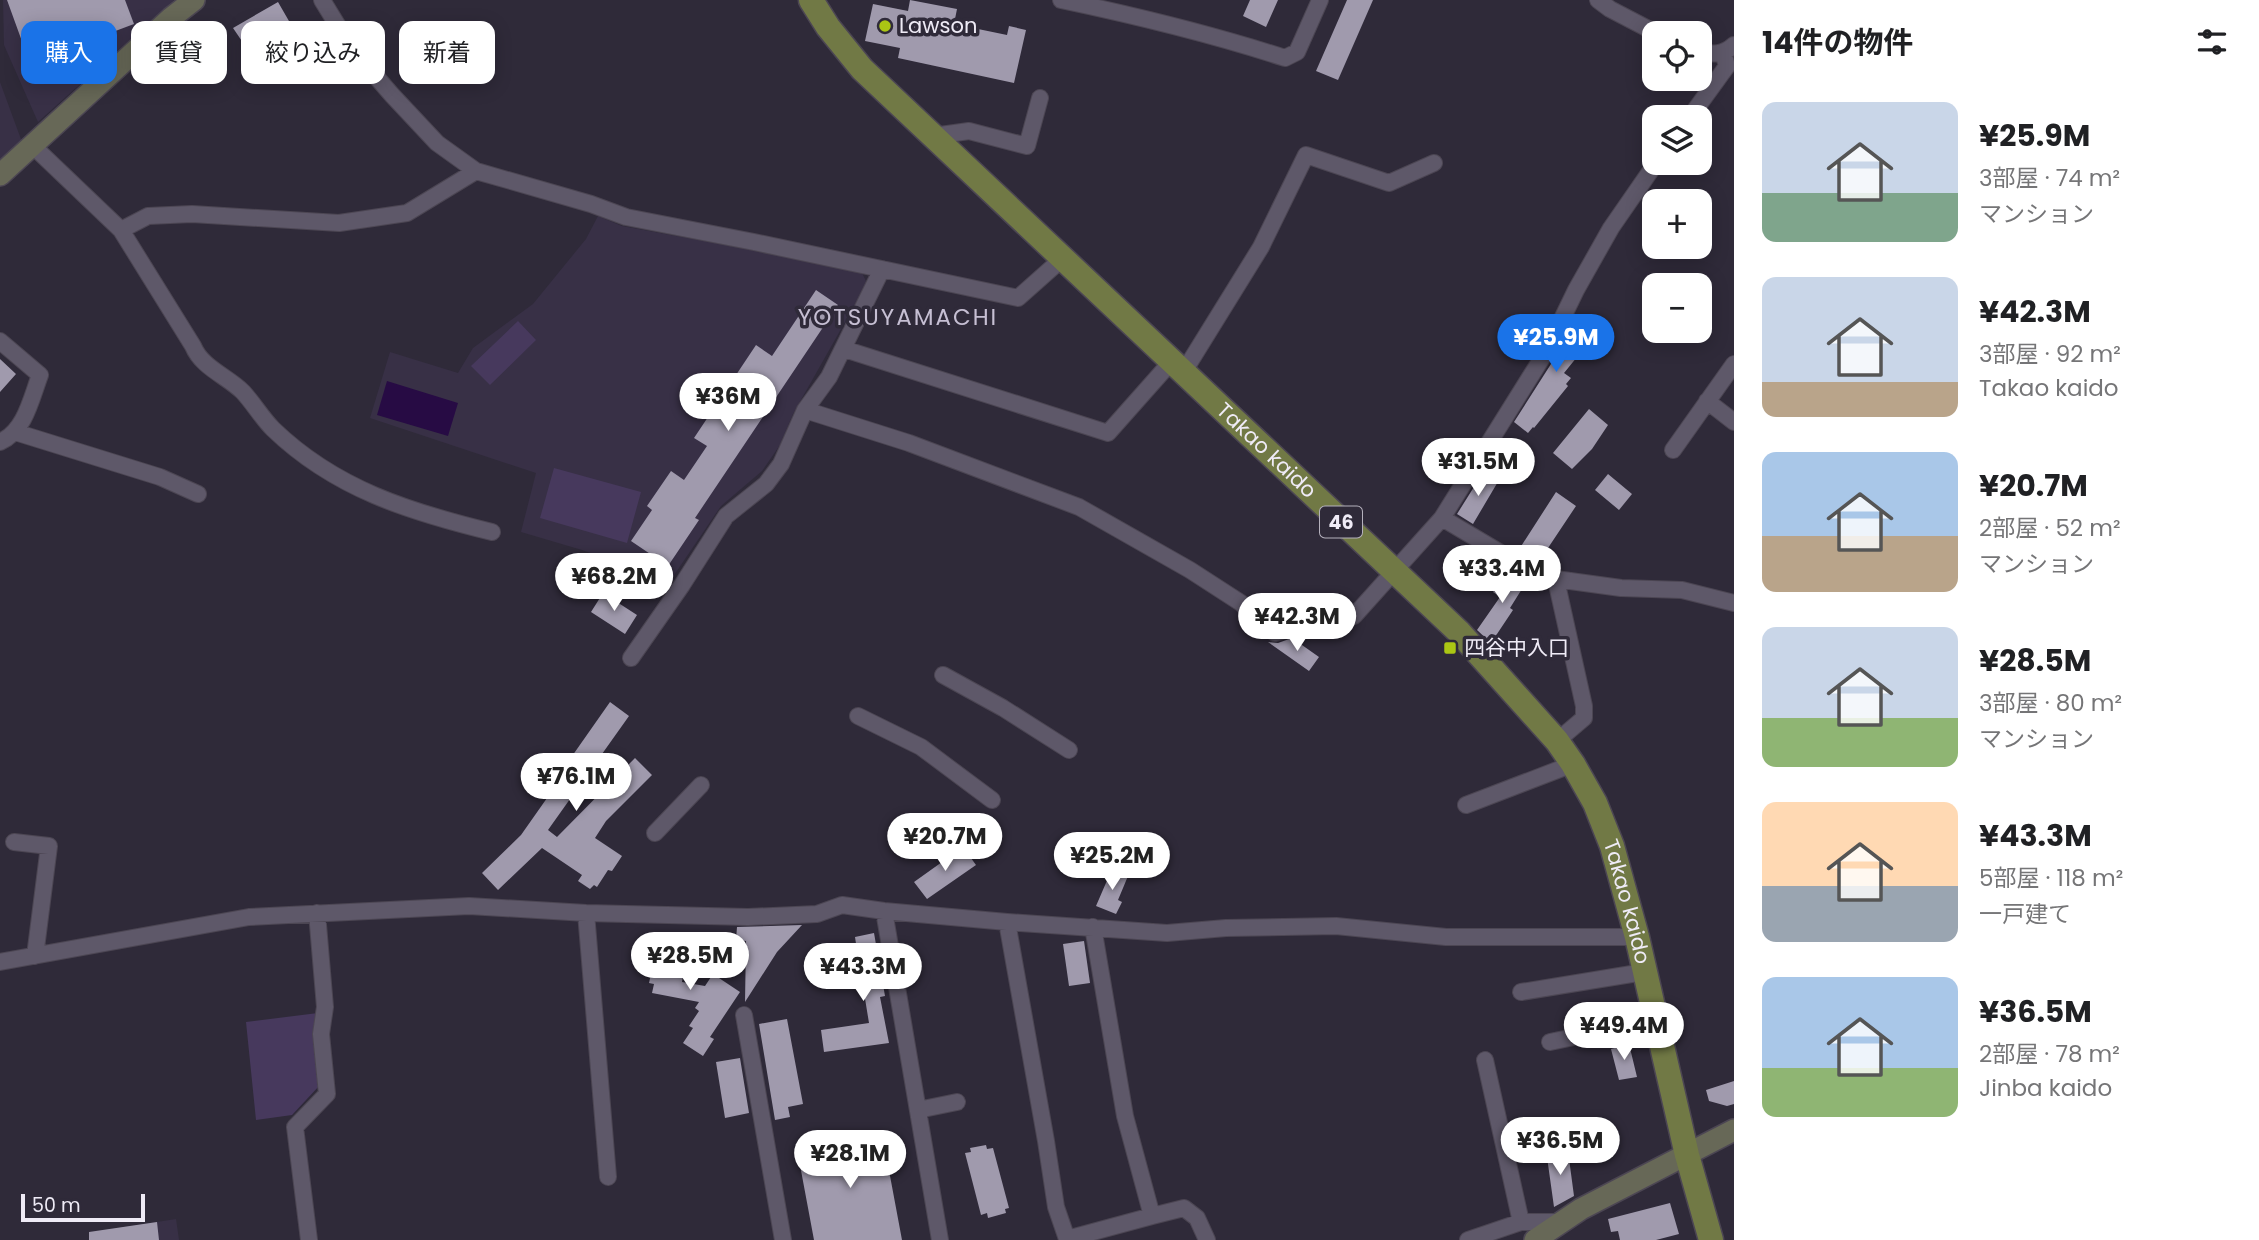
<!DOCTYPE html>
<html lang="ja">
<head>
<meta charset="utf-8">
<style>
  body { margin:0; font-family:Poppins,"Noto Sans JP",sans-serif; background:#f2f2f2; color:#202124; height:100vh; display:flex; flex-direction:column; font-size:26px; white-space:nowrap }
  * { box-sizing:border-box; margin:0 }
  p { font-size:23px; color:#757577 }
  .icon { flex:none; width:38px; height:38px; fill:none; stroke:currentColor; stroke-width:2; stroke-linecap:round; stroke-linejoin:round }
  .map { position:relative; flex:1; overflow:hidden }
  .sheet { display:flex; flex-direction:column; background:#fff; width:525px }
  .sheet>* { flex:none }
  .banner { position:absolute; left:21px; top:21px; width:665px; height:63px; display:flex; gap:14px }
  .controls { position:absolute; left:1642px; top:21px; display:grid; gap:14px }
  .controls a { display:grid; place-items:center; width:70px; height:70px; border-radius:14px; background:#fff; box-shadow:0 4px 18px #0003; font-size:35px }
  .scale { position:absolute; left:21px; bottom:18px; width:124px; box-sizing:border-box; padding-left:7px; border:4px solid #efebf6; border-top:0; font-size:19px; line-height:24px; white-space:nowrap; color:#efebf6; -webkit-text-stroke:5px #2f2a39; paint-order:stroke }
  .price { position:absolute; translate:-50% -60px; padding:0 16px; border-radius:24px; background:#fff; color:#222; font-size:23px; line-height:46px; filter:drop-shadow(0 2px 4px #0008) }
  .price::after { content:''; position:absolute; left:50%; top:42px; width:21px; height:16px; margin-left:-10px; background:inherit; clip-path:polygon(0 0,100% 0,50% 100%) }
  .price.current { background:#1a73e8; color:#fff }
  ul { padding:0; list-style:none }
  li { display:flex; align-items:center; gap:21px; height:175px; padding:0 28px }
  li span { display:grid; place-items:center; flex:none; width:196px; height:140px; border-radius:14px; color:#555 }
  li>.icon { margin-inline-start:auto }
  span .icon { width:84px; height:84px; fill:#fffc; stroke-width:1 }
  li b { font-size:30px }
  h2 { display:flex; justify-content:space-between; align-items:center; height:84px; padding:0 28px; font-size:30px }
  .chip { padding:0 24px; border-radius:14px; background:#fff; box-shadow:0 4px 18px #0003; font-size:24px; line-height:63px }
  .chip.current { background:#1a73e8; color:#fff }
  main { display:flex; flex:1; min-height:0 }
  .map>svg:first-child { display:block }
  .built { fill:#383046 }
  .green { fill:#47395d }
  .water { fill:#270b44 }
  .building { fill:#a09aad }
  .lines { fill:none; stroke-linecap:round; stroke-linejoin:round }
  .street-casing { stroke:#4c4653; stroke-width:18 }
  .secondary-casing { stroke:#4c4653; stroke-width:24 }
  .primary-casing { stroke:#4c4653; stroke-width:27 }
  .street { stroke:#5e5869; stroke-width:16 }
  .secondary { stroke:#676857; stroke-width:21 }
  .primary { stroke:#717945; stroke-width:24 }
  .poi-dot { fill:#abc614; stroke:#2f2a39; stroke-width:2.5 }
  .labels { text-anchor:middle; stroke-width:7; stroke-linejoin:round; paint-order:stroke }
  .shield { fill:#2f2a39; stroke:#b5b1bd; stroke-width:2 }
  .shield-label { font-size:19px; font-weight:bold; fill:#efebf6 }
  .poi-label { font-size:21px; fill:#efebf6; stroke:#2f2a39; text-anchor:start }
  .street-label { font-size:21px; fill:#efebf6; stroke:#2f2a39 }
  .neighbourhood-label { font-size:23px; letter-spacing:2px; fill:#c6bfd3; stroke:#2f2a39 }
</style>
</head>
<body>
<main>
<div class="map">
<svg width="1734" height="1240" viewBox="0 0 1734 1240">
  <rect width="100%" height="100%" fill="#2f2a39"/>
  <path class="built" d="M 3,0 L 174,0 L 38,122 L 4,45 Z
    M 0,82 L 22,142 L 0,163 Z
    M 598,216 L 622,226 L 726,245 L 862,273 L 867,283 L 793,414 L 780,445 L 762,471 L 721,506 L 670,581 L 582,550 L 521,532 L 536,473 L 370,418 L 390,352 L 458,373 L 473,348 L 533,304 L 586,239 Z
    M 176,1219 L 179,1240 L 100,1240 L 99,1231 Z"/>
  <path class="green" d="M 518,321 L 536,340 L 490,385 L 471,366 Z
    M 554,468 L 641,492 L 627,543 L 540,518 Z
    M 318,1013 L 320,1085 L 292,1115 L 256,1120 L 246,1022 Z"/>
  <path class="water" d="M 387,381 L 458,403 L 448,436 L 377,415 Z"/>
  <path class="building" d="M 7,0 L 125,0 L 134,24 L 73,47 L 75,53 L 32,69 Z
    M 910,0 L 957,9 L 954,24 L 1007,35 L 1009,26 L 1026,30 L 1014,83 L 898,58 L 900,48 L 865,41 L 873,4 L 908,11 Z
    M 1250,0 L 1278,0 L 1266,27 L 1243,16 Z
    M 1347,0 L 1373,0 L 1338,80 L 1316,71 Z
    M 278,2 L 293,28 L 250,53 L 233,28 Z
    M 816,290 L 838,305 L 695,518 L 699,520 L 668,566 L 631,541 L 652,510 L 647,506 L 671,471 L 684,480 L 707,446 L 694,438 L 756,345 L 772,356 Z
    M 1580,314 L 1599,330 L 1564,373 L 1571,378 L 1566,384 L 1568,386 L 1534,428 L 1533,427 L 1528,433 L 1514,422 L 1551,364 L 1562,349 L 1560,347 L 1570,326 Z
    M 0,359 L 16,374 L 0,392 Z
    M 1589,409 L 1608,425 L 1592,449 L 1572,469 L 1553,453 Z
    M 1484,471 L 1499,480 L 1473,524 L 1457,514 Z
    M 1608,474 L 1632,494 L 1619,510 L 1595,490 Z
    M 1556,492 L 1576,506 L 1538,563 L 1518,551 Z
    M 1507,569 L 1527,581 L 1510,608 L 1513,610 L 1491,643 L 1477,630 L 1500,597 L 1493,592 Z
    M 603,593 L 637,615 L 625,634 L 591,612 Z
    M 1292,638 L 1319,657 L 1309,671 L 1268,642 L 1278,643 Z
    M 610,702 L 629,716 L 548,830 L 557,837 L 635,758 L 652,775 L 606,821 L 595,838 L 622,856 L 612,871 L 608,870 L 597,887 L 594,885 L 590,889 L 578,881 L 582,875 L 542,848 L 498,890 L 482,873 L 521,835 L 559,781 L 556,779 Z
    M 963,847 L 976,865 L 927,899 L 914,882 Z
    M 1112,869 L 1128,876 L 1118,900 L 1122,902 L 1116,914 L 1096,906 Z
    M 802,925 L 777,952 L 745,1002 L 746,941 L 736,940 L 737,927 Z
    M 874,933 L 885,996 L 880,997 L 889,1043 L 824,1052 L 821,1030 L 869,1023 L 861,974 L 855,975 L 852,958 L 858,957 L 855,937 Z
    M 652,936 L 683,942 L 681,968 L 684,969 L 682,982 L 705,986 L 713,974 L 740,992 L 710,1037 L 714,1039 L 703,1056 L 683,1043 L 693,1028 L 689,1026 L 699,1011 L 695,1008 L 699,1002 L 652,993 L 654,984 L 649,983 L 652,969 L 648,969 Z
    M 1084,941 L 1090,983 L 1069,986 L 1063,944 Z
    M 787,1019 L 803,1104 L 788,1107 L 790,1117 L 775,1120 L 759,1024 Z
    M 1629,1044 L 1637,1077 L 1619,1080 L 1611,1049 Z
    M 740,1058 L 749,1113 L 725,1118 L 716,1062 Z
    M 1734,1081 L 1734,1104 L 1727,1106 L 1709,1101 L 1706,1090 Z
    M 882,1133 L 902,1240 L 814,1240 L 797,1149 Z
    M 986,1145 L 987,1149 L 993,1148 L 1009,1208 L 1005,1209 L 1006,1213 L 988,1218 L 987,1213 L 981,1215 L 965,1153 L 971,1152 L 970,1148 Z
    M 1553,1151 L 1568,1151 L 1574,1196 L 1554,1207 L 1547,1157 L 1554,1155 Z
    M 1670,1203 L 1679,1234 L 1656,1240 L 1620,1240 L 1618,1231 L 1611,1232 L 1608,1219 Z
    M 157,1222 L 159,1240 L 89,1240 L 89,1232 Z"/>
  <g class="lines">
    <defs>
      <path id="street" d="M 322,0 L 352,49 L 392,95 L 437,143 L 476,171 L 591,204 L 626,217 L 754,242 L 1018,298 L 1063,258
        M 1061,0 C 1137,16 1211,34 1285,58 L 1297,52 L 1320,0
        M 1598,0 L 1610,9 L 1656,33
        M 1699,51 C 1713,55 1723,55 1734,45
        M 1690,117 L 1727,66 L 1723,53
        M 933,136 L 969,131 L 1027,146 L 1040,98
        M 33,146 L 121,230 L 193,346 C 202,368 227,376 243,392 C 254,404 262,418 273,429 C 335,489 410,512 492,532
        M 121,230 L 148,216 L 192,214 L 339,223 L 407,213 L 476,171
        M 0,341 L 40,375 C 31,399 25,431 0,442
        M 844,349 L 1108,433 L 1171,362
        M 1183,373 L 1261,247 L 1306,155 L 1389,183 L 1434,163
        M 1707,401 L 1734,422
        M 805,410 L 909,443 L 1079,507 L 1190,570 L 1241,603 L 1275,633 L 1309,621 L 1354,616 L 1442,518 L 1547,350 L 1576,290 L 1611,228 L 1656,163
        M 15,432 L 160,477 L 198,494
        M 1673,450 L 1734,364
        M 1442,518 L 1541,577 L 1621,588 L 1682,590 L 1734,603
        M 1556,580 L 1584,706 L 1584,718 L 1557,741
        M 631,658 L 682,585 L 726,516 L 766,484 L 781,464 L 805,410 L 829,377 L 882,269
        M 943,675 L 1003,708 L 1069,750
        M 858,716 L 921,747 L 992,800
        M 1466,805 L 1573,764
        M 655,833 L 701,785
        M 14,842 L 49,846 L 35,956
        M 884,911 L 940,1240
        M 586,913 L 608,1177
        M 1007,922 L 1046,1141 L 1056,1207 L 1067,1239 L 1152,1216 L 1125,1116 L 1093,927
        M 0,962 L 249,917 L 469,906 L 586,913 L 748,917 L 817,914 L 842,905 L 884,911 L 1007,922 L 1167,933 L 1226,928 L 1336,926 L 1446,937 L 1637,937
        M 1521,992 L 1644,972
        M 744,1015 L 783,1240
        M 1550,1042 L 1655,1020
        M 1485,1060 L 1521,1222
        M 918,1110 L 957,1102
        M 1152,1216 L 1184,1208 L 1197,1218 L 1207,1240
        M 309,1240 L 295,1127 L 327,1094 L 321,1034 L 325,1007 L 317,913
        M 1468,1240 L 1521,1222 L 1560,1222"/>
      <path id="secondary" d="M 0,175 L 171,18 L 194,0
        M 1535,1240 L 1581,1209 L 1734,1130"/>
      <g id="primary">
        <path id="s1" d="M 811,0 L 828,27 L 862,69 L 1459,632 L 1557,741 L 1573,764 L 1595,803 L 1612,846 L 1637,937 L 1687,1155 L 1711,1240"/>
      </g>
    </defs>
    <use href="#street" class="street-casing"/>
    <use href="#secondary" class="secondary-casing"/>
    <use href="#primary" class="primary-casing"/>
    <use href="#street" class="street"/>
    <use href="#secondary" class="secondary"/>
    <use href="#primary" class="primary"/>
  </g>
  <g class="poi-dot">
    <circle cx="885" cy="26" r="7"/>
    <rect x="1443" y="641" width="14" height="14" rx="3.5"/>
  </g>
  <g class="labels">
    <rect class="shield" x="1320" y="506.5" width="42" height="31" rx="5"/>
    <g class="shield-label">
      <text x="1341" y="529">46</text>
    </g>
    <g class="poi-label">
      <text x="899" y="33">Lawson</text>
      <text x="1464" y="655">四谷中入口</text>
    </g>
    <g class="street-label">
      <text dy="7" stroke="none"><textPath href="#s1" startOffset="642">Takao kaido</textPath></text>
      <text dy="7" stroke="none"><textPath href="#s1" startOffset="1230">Takao kaido</textPath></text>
    </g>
    <g class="neighbourhood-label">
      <text x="898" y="325">YOTSUYAMACHI</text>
    </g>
  </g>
</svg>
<div class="controls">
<a><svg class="icon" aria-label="locate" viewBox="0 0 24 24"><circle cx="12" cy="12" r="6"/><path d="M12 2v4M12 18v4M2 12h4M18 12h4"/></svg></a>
<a><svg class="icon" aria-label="layers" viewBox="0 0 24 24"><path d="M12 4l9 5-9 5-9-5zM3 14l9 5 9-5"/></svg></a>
<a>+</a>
<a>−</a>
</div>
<div class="scale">50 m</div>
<b class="price current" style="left:1556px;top:374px">¥25.9M</b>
<b class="price" style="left:728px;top:433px">¥36M</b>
<b class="price" style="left:1478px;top:498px">¥31.5M</b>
<b class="price" style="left:1502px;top:605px">¥33.4M</b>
<b class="price" style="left:614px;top:613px">¥68.2M</b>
<b class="price" style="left:1297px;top:653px">¥42.3M</b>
<b class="price" style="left:576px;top:813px">¥76.1M</b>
<b class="price" style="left:945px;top:873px">¥20.7M</b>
<b class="price" style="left:1112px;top:892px">¥25.2M</b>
<b class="price" style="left:690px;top:992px">¥28.5M</b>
<b class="price" style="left:863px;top:1003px">¥43.3M</b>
<b class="price" style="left:1624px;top:1062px">¥49.4M</b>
<b class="price" style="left:1560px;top:1177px">¥36.5M</b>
<b class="price" style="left:850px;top:1190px">¥28.1M</b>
<div class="banner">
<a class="chip current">購入</a>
<a class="chip">賃貸</a>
<a class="chip">絞り込み</a>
<a class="chip">新着</a>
</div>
</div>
<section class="sheet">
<h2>14件の物件<svg class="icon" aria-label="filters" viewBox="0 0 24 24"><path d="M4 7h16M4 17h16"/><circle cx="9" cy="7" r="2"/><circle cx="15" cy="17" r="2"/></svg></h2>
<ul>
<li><span style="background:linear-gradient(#c9d6e8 65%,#7fa58c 0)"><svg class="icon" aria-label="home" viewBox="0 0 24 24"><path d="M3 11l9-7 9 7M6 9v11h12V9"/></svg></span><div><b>¥25.9M</b><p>3部屋 · 74 m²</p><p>マンション</p></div></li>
<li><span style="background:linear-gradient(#c9d6e8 75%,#b9a48a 0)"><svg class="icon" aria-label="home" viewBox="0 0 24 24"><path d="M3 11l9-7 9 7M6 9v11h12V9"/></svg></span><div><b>¥42.3M</b><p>3部屋 · 92 m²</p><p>Takao kaido</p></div></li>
<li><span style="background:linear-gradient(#a9c7e8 60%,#b9a48a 0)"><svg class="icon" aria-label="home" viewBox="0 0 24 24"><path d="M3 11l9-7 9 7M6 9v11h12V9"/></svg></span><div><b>¥20.7M</b><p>2部屋 · 52 m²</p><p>マンション</p></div></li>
<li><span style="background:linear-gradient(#c9d6e8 65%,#8fb573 0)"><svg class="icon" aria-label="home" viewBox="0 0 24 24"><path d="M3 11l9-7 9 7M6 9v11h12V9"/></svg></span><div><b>¥28.5M</b><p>3部屋 · 80 m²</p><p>マンション</p></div></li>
<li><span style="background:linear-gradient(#ffd9b3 60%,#9aa5b1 0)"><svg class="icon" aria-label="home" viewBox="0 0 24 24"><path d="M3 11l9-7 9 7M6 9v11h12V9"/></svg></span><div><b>¥43.3M</b><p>5部屋 · 118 m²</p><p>一戸建て</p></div></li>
<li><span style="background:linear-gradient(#a9c7e8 65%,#8fb573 0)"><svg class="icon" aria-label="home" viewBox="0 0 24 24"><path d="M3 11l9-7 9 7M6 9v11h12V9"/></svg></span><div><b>¥36.5M</b><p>2部屋 · 78 m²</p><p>Jinba kaido</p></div></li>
</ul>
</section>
</main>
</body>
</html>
